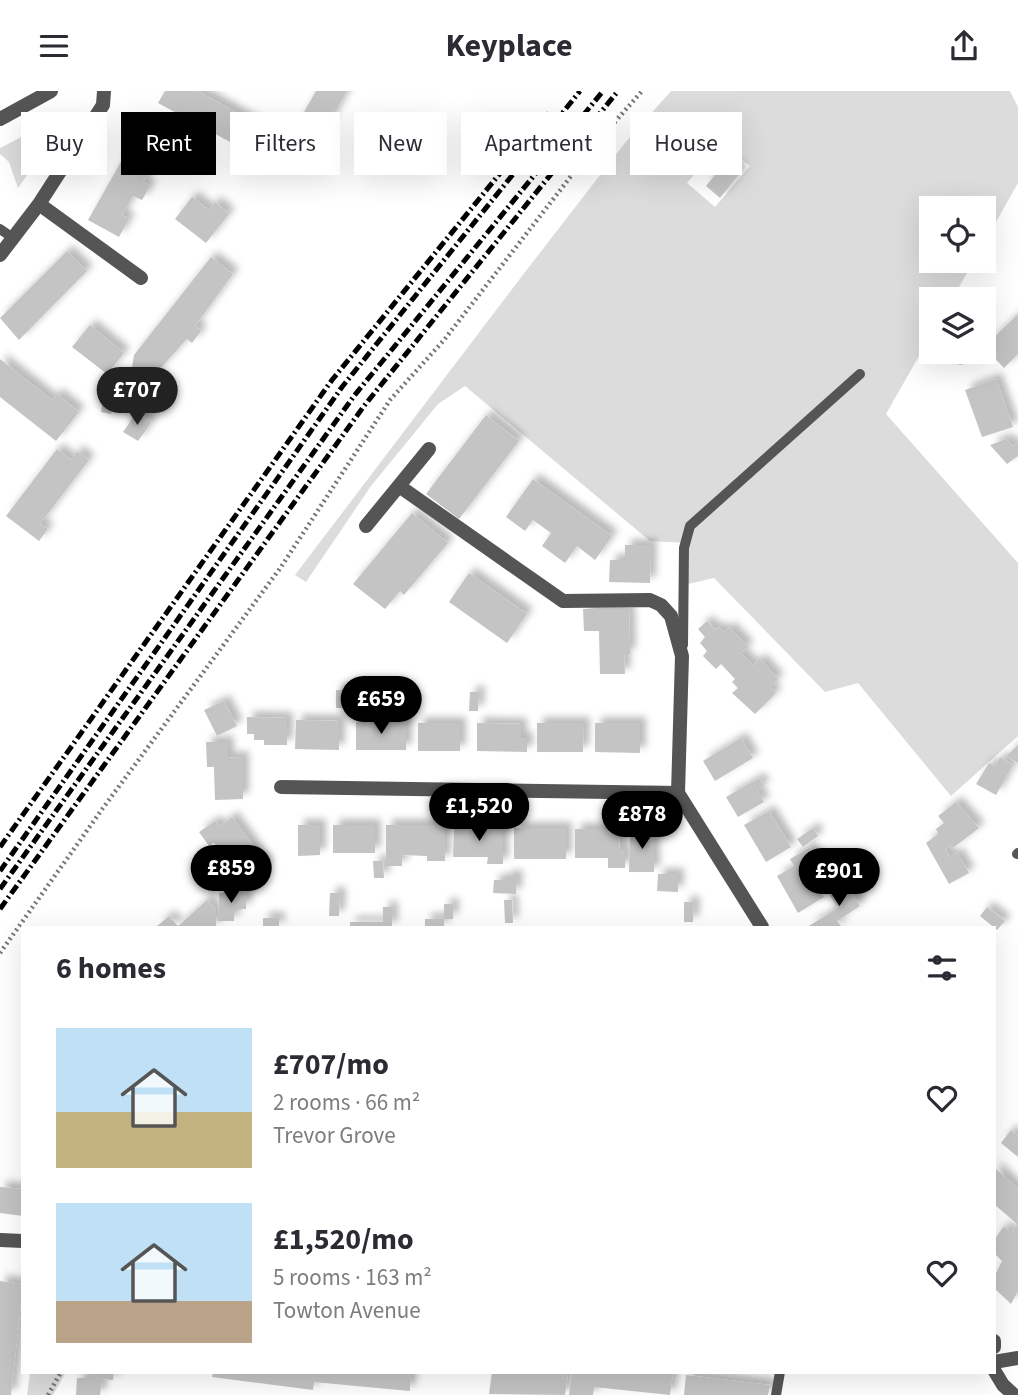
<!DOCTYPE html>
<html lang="en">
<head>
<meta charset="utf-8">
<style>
  body { margin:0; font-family:"Source Sans 3",sans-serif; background:#f7f7f7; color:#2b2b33; height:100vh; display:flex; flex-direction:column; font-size:26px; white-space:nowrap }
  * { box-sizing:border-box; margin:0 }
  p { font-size:23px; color:#7c7c81 }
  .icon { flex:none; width:38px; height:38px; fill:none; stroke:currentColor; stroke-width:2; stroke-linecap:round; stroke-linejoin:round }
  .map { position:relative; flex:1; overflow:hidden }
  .drawer { position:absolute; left:21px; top:835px; width:975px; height:448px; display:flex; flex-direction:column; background:#fff; border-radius:0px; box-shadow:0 7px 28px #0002 }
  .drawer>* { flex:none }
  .top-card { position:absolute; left:21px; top:21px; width:976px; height:63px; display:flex; gap:14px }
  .buttons { position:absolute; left:919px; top:105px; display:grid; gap:14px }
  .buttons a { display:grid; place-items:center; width:77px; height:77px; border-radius:0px; background:#fff; box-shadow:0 7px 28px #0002; font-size:35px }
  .price { position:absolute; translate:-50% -60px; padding:0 16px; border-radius:24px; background:#000; color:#fff; font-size:23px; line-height:46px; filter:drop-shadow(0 2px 4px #0008) }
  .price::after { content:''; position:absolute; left:50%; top:42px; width:21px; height:16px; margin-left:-10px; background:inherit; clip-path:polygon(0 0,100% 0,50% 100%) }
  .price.active { background:#222; color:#fff }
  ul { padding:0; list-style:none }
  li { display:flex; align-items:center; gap:21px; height:175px; padding:0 35px }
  li span { display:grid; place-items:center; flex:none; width:196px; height:140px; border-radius:0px; color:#555 }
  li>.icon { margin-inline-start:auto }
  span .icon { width:84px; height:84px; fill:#fffc; stroke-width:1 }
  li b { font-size:30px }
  h2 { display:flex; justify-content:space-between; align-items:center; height:84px; padding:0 35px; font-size:30px }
  .chip { padding:0 24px; border-radius:0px; background:#fff; box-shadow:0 7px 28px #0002; font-size:24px; line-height:63px }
  .chip.active { background:#000; color:#fff }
  header { display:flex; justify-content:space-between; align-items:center; height:91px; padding:0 35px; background:#fff; font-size:32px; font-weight:700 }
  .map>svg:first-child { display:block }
  .green { fill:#dcdcdc; fill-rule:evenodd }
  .building { fill:#c4c4c4; filter:url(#shadow) }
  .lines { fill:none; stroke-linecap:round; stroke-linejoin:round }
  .path { stroke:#777; stroke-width:4.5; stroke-dasharray:2 3.5; stroke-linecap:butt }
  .service { stroke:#555; stroke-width:10 }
  .minor { stroke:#555; stroke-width:14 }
  .rail { stroke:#000; stroke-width:5; stroke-dasharray:10 3.5 2 3.5; stroke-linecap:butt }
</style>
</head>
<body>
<header><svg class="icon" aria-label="menu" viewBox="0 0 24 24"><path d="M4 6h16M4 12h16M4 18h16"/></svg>Keyplace<svg class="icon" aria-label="share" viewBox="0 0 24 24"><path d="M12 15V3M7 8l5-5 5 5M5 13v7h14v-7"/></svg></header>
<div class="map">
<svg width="1018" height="1304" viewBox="0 0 1018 1304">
  <defs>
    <filter id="shadow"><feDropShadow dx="6" dy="-6" stdDeviation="3.5" flood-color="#0004"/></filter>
  </defs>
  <rect width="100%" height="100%" fill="#fff"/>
  <path class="green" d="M 671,0 L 1010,0 L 1018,16 L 1018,92 L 984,152 L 984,117 L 931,117 L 931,170 L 974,170 L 952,208 L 931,208 L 931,244 L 886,323 L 1018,472 L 1018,645 L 951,705 L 858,592 L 825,601 L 714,487 L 688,493 L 689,452 L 650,450 L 465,295 L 438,313 L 371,395 L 306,491 L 295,484 L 522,185 L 624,53 ZM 705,40 L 750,75 L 715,116 L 687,92 L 719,54 Z
    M 66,23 L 68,26 L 18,97 L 9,71 L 0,63 L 0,57 Z
    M 30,1281 L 66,1281 L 53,1304 L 27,1304 Z"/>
  <path class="building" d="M 165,0 L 198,0 L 280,46 L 267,71 L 158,12 Z
    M 316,0 L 347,0 L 315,57 L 291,44 Z
    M 139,39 L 170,57 L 160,75 L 154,72 L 143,91 L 150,95 L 142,109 L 133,105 L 122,124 L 129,128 L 119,146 L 88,129 Z
    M 727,69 L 741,81 L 720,107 L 706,95 Z
    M 192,106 L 209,119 L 215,111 L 229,123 L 206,152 L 175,128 Z
    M 67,160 L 87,180 L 19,249 L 0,227 Z
    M 211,166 L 233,183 L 195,235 L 201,240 L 192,252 L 187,248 L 145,294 L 131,284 L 134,264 Z
    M 1018,223 L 1018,263 L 1004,277 L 984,256 Z
    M 90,234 L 124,262 L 107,283 L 72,256 Z
    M 941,261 L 964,261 L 962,274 L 939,270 Z
    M 0,268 L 52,309 L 57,303 L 79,321 L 56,350 L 0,306 Z
    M 996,288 L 1013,336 L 982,346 L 965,299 Z
    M 104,303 L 114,305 L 111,323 L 101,321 Z
    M 137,321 L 152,331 L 138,350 L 123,341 Z
    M 486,324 L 519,350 L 459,428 L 426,403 Z
    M 1006,348 L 1013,355 L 1018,350 L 1018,365 L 1007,373 L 990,354 Z
    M 57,358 L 71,369 L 77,360 L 89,369 L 40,433 L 48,438 L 39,450 L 6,425 Z
    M 533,388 L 612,445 L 595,469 L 577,455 L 565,472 L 542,455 L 551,442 L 533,429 L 525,440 L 506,426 Z
    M 412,422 L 448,452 L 404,504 L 400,500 L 385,518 L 353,493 Z
    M 625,454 L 651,454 L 650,492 L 609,491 L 610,469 L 625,469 Z
    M 469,482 L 527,523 L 507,552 L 449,511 Z
    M 583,518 L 629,518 L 630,563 L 624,563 L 625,583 L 600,583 L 599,540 L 584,540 Z
    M 707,530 L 715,539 L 719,536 L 724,541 L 729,536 L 748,556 L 741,562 L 753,574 L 760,568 L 778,588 L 770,596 L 776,602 L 755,623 L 732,602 L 738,597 L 732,591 L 735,588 L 721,573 L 716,578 L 703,565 L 707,560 L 700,552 L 705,546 L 698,538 Z
    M 336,599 L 346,599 L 346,617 L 336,617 Z
    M 470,601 L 479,601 L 478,620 L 469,620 Z
    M 224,610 L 237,635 L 217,645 L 204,619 Z
    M 247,626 L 287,627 L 287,654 L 264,654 L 264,649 L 254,649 L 254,643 L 247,643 Z
    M 296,629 L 339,630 L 339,659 L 295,658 Z
    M 356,631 L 406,631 L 406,659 L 356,659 Z
    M 418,632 L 460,632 L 460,660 L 418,660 Z
    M 477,632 L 521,633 L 521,647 L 527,647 L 527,661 L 477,660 Z
    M 537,632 L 584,632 L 583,661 L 537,661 Z
    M 595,632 L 640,632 L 640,662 L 595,661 Z
    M 741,647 L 753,667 L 715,690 L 703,670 Z
    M 206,651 L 228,651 L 228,667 L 243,666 L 243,708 L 215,709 L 214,676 L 207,676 Z
    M 1018,654 L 1018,672 L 1006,665 Z
    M 1000,666 L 1013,674 L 996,704 L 976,693 L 989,672 L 995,675 Z
    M 759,687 L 764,695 L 757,699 L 764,711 L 738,726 L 726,706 Z
    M 956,711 L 979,737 L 953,757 L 950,754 L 945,758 L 950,766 L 957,762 L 969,782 L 949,793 L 926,752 L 938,743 L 936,738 L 944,732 L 938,725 Z
    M 769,720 L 791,756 L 766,771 L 744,734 Z
    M 232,726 L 268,775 L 243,793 L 214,752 L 209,755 L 199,741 L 215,730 L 219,736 Z
    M 298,734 L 320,734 L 320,764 L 298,765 Z
    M 333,734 L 375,734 L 375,762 L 333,762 Z
    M 386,734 L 445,734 L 445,770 L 427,770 L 427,765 L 402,764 L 402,775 L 386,775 Z
    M 454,736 L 503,736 L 503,773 L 487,773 L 488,766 L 453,766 Z
    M 514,737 L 566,737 L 566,768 L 514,768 Z
    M 813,737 L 818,745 L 803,756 L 797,748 Z
    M 575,738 L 620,738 L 619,758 L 625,758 L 625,777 L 608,777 L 608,767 L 575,767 Z
    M 630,738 L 654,738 L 654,781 L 629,781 Z
    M 810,756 L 824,780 L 812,787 L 824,806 L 798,822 L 777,785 L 794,775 L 790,768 Z
    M 373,770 L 383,770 L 384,787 L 374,787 Z
    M 658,783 L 678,783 L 678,801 L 657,800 Z
    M 506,785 L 517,785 L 516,803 L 493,802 L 494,789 L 506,789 Z
    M 845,792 L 860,815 L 837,830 L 842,836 L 807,836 L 838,817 L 829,803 Z
    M 219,802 L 246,802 L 246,818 L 235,818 L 234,830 L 218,830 Z
    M 330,802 L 340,802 L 339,825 L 329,825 Z
    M 207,809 L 216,819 L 216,836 L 156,836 L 169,825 L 178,835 Z
    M 504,809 L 512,809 L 513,832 L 505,832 Z
    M 684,811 L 694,811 L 693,831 L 684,831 Z
    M 444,813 L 453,813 L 453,828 L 444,828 L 444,836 L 425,836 L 425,828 L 444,828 Z
    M 383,816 L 392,816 L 392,836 L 350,836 L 350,831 L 383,831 Z
    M 987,816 L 1005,830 L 997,839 L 980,825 Z
    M 263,827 L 279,827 L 279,836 L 263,836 Z
    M 1011,1039 L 1018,1045 L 1018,1066 L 1001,1052 Z
    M 994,1076 L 1018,1098 L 1018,1200 L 1011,1213 L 994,1197 L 994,1181 L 996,1182 L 1002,1170 L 994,1162 L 994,1149 L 1004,1135 L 1011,1142 L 1017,1133 L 994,1113 L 996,1099 L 994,1097 Z
    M 0,1096 L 23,1098 L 23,1125 L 0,1122 Z
    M 0,1190 L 23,1193 L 11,1304 L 0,1304 Z
    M 89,1281 L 114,1281 L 113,1289 L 102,1288 L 100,1304 L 76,1304 L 77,1287 L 89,1287 Z
    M 213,1281 L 411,1281 L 410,1300 L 314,1291 L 313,1299 L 212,1286 Z
    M 492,1281 L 568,1281 L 565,1304 L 489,1303 Z
    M 572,1281 L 673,1281 L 670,1304 L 594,1296 L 593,1304 L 569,1304 Z
    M 686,1284 L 770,1294 L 768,1304 L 684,1304 Z"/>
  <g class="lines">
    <path class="path" d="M 0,862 L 103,717 L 281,476 L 390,309 L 444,249 L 599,49 L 642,0
      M 48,1304 L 61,1281"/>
    <path class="service" d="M 0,138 L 13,147
      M 683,554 L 684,457 L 690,435 L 860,283
      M 1017,763 L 1018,762
      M 776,1304 L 780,1281"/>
    <path class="minor" d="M 0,28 L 51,0
      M 39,113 L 141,187
      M 0,164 L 39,113 L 103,14 L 104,0
      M 399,395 L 563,510 L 650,509 L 661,514 L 671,525 L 682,565 L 678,702
      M 366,435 L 429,358
      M 281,696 L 678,702
      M 678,702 L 762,836
      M 0,1149 L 23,1150
      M 994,1250 L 994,1256
      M 994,1271 L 1018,1267
      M 994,1279 L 1003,1294 L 1014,1304"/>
    <path class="rail" d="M 0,756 L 332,289 L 549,22
      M 0,780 L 342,296 L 580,0
      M 0,798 L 354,305 L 603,0
      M 0,818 L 364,315 L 618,0"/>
  </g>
</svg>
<div class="buttons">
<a><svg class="icon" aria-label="locate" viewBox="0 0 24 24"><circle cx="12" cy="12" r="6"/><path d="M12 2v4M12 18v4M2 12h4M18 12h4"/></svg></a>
<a><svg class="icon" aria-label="layers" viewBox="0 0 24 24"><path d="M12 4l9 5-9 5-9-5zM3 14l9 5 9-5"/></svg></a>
</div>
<b class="price active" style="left:137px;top:336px">£707</b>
<b class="price" style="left:381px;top:645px">£659</b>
<b class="price" style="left:479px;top:752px">£1,520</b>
<b class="price" style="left:642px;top:760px">£878</b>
<b class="price" style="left:231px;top:814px">£859</b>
<b class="price" style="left:839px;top:817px">£901</b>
<div class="top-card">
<a class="chip">Buy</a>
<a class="chip active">Rent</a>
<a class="chip">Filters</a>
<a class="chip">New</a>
<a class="chip">Apartment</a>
<a class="chip">House</a>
</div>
<section class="drawer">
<h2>6 homes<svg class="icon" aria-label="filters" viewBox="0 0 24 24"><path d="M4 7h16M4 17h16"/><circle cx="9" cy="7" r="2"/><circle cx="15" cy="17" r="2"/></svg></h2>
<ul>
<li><span style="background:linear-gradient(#bfe0f5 60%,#c2b280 0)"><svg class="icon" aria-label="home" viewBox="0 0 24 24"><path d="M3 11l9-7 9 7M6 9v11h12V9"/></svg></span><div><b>£707/mo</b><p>2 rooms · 66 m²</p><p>Trevor Grove</p></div><svg class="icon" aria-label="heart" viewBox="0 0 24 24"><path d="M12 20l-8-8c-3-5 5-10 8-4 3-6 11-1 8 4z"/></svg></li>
<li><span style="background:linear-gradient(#bfe0f5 70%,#b9a48a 0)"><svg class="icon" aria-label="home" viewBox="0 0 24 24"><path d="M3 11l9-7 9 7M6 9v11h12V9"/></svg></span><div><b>£1,520/mo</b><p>5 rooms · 163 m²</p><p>Towton Avenue</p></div><svg class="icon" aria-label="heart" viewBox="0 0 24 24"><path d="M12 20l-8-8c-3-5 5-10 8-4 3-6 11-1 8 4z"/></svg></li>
</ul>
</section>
</div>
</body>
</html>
